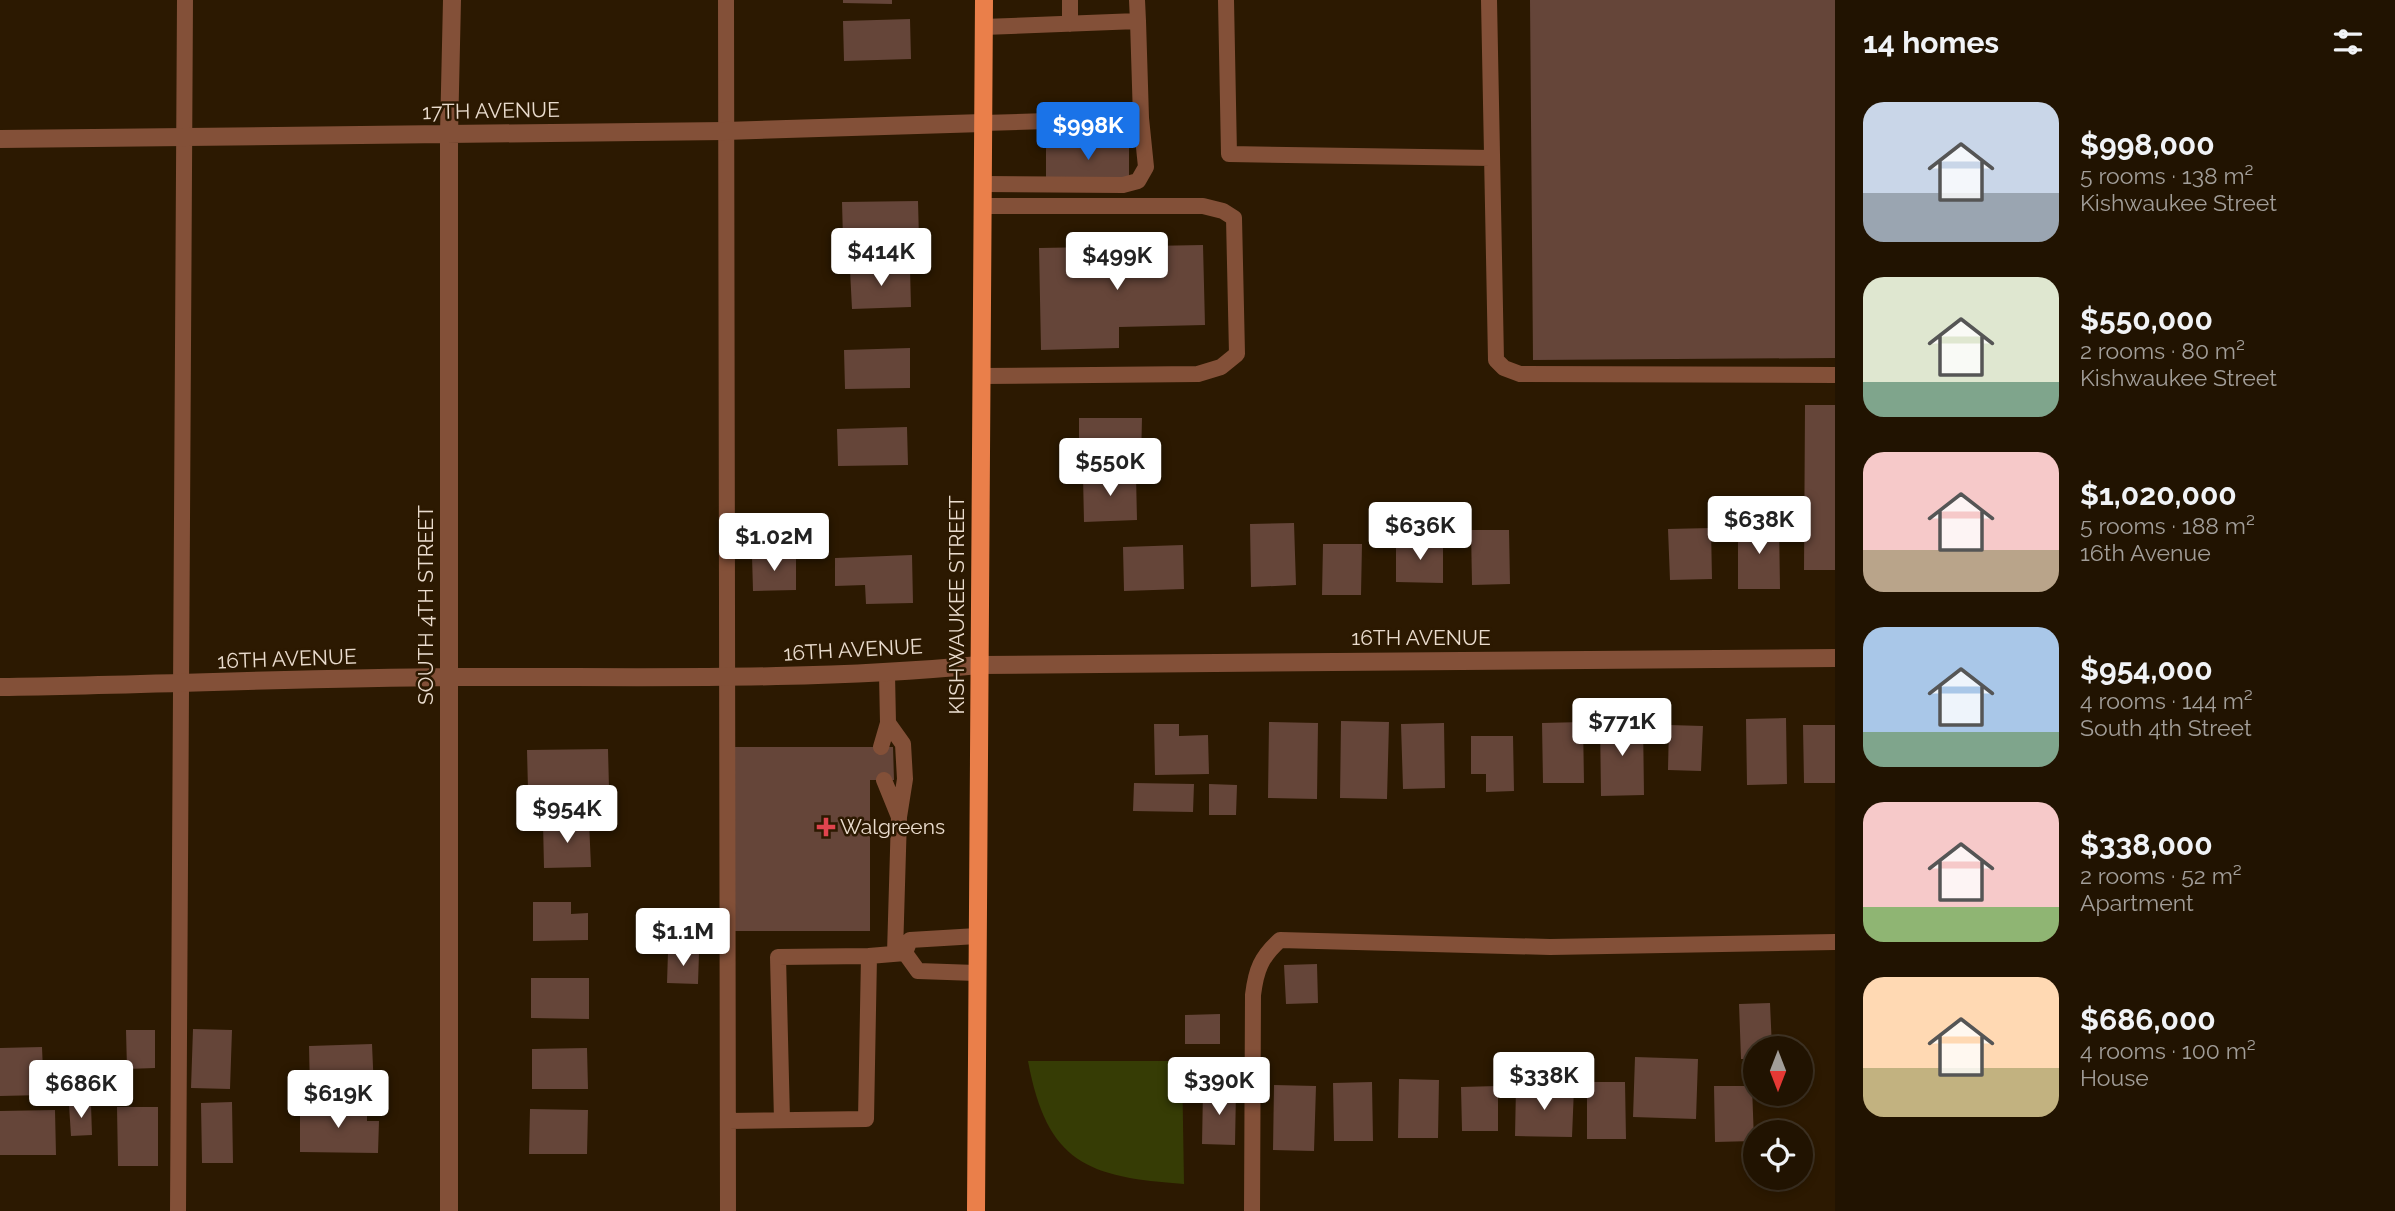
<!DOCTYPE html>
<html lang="en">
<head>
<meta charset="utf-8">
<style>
  body { margin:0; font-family:Raleway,sans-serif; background:#2d2010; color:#f1f3f6; height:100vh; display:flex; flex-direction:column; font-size:26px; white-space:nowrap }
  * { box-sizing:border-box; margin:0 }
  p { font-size:23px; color:#a29e99 }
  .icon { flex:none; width:38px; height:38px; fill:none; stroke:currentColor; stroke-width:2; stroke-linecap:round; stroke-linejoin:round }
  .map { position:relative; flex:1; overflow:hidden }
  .side { display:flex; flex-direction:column; background:#211301; width:560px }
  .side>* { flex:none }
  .needle { width:46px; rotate:180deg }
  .tools { position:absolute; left:1743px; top:1036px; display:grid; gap:14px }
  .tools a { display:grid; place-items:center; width:70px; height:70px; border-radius:50%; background:#211301; box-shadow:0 4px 10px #0003,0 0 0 2px #3e3223; font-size:35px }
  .price { position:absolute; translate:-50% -60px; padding:0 16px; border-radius:7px; background:#fff; color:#222; font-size:23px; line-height:46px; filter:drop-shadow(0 2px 4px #0008) }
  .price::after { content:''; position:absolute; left:50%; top:42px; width:21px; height:16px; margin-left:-10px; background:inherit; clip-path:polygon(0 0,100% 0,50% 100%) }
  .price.current { background:#1a73e8; color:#fff }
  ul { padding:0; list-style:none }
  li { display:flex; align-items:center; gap:21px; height:175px; padding:0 28px }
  li span { display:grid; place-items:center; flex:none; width:196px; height:140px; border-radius:21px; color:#555 }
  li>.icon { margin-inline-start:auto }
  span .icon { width:84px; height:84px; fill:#fffc; stroke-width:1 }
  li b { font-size:30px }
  h2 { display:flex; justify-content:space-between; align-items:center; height:84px; padding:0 28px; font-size:30px }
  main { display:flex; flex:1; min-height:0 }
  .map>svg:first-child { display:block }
  .green { fill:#363c05 }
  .building { fill:#654539 }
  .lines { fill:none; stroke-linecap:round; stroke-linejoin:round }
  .service { stroke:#835038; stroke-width:16 }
  .minor { stroke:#835038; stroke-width:18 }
  .primary { stroke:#ea7f4a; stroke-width:18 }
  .health-dot { fill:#e0444e; stroke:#2c1901; stroke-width:2.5 }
  .labels { text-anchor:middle; stroke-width:5; stroke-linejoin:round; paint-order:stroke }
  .street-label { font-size:21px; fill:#eadcce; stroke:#2c1901 }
  .poi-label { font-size:21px; fill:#eadcce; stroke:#2c1901; text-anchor:start }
</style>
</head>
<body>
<main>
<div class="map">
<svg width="1835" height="1211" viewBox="0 0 1835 1211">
  <rect width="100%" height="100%" fill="#2c1901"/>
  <path class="green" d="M 1028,1061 L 1182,1061 L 1184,1184 C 1088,1177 1047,1164 1028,1061 Z"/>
  <path class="building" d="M 843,0 L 892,0 L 892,4 L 843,3 Z
    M 1530,0 L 1835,0 L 1835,358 L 1533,360 Z
    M 910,19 L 911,59 L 844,61 L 843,21 Z
    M 1046,144 L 1129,144 L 1129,181 L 1046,181 Z
    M 918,201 L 919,239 L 843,240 L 842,202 Z
    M 1203,245 L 1205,325 L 1119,327 L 1119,348 L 1041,350 L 1039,248 Z
    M 910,268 L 911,307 L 852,309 L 850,270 Z
    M 910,348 L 910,388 L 845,389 L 844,350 Z
    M 1805,405 L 1835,405 L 1835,570 L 1804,570 Z
    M 1079,418 L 1142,418 L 1141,460 L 1079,459 Z
    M 907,427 L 908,465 L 838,466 L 837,429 Z
    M 1136,475 L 1137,520 L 1084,522 L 1083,476 Z
    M 1294,523 L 1296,585 L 1251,587 L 1250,524 Z
    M 1738,523 L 1779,523 L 1780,589 L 1738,589 Z
    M 1711,528 L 1712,579 L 1670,580 L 1668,529 Z
    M 1471,530 L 1509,530 L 1510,584 L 1472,585 Z
    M 1396,542 L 1443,543 L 1443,583 L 1396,582 Z
    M 1323,544 L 1362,544 L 1361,595 L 1322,595 Z
    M 1183,545 L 1184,589 L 1124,591 L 1123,547 Z
    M 912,555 L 913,603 L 866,604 L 865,585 L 835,586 L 835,558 Z
    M 752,556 L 796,556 L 796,590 L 753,591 Z
    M 1786,718 L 1787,784 L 1747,785 L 1746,719 Z
    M 1600,720 L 1643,720 L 1644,795 L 1601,796 Z
    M 1341,721 L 1389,722 L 1387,799 L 1340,798 Z
    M 1269,722 L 1318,723 L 1317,799 L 1268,798 Z
    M 1583,722 L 1584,783 L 1543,783 L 1542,723 Z
    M 1444,723 L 1445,788 L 1403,789 L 1401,724 Z
    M 1154,724 L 1179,724 L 1179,736 L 1208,735 L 1209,774 L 1155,775 Z
    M 1669,725 L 1703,726 L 1701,771 L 1668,770 Z
    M 1803,725 L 1835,725 L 1835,783 L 1804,783 Z
    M 1471,736 L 1513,736 L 1514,791 L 1486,792 L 1486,774 L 1471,774 Z
    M 732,747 L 893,747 L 894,780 L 870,780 L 870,931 L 732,931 Z
    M 608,749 L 609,788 L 528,790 L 527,750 Z
    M 1134,783 L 1194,784 L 1193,812 L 1133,811 Z
    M 1209,784 L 1237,785 L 1236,815 L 1209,815 Z
    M 589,821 L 591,867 L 544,868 L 543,822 Z
    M 533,902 L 571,902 L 571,914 L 588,913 L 588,940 L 533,941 Z
    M 668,952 L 699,953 L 698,984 L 667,983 Z
    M 1317,964 L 1318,1003 L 1286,1004 L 1284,965 Z
    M 531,978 L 589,978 L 589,1019 L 531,1018 Z
    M 1770,1003 L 1772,1048 L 1755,1048 L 1755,1059 L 1741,1059 L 1739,1004 Z
    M 1220,1014 L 1220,1044 L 1185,1044 L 1185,1015 Z
    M 193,1029 L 232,1030 L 230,1089 L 191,1088 Z
    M 126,1030 L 155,1030 L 155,1068 L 127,1069 Z
    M 372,1044 L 374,1090 L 310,1091 L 309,1046 Z
    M 42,1047 L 44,1095 L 0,1096 L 0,1048 Z
    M 587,1048 L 588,1089 L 532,1089 L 532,1049 Z
    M 1635,1057 L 1698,1059 L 1696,1119 L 1633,1117 Z
    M 1399,1079 L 1439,1080 L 1438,1138 L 1398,1138 Z
    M 1372,1082 L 1373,1141 L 1334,1141 L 1333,1083 Z
    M 1587,1082 L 1625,1082 L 1626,1139 L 1587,1139 Z
    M 1274,1085 L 1316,1086 L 1314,1151 L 1273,1150 Z
    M 1498,1086 L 1498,1131 L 1462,1131 L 1461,1087 Z
    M 1714,1086 L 1752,1086 L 1754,1141 L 1715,1142 Z
    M 1516,1087 L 1574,1088 L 1572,1137 L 1515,1136 Z
    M 1203,1090 L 1236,1090 L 1235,1145 L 1202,1144 Z
    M 232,1102 L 233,1163 L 202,1163 L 201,1103 Z
    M 91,1104 L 92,1135 L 71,1136 L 69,1105 Z
    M 300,1106 L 367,1106 L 367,1121 L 379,1121 L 378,1153 L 300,1152 Z
    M 117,1107 L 158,1107 L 158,1166 L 118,1166 Z
    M 530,1109 L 588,1110 L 587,1154 L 529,1154 Z
    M 55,1110 L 56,1155 L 0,1155 L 0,1111 Z"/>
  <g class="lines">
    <path class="service" d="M 726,0 L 728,1211
      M 1070,0 L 1070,24
      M 1226,0 L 1229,154 L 1491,158
      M 1489,0 L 1496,360 L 1504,368 L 1520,374 L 1835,375
      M 983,27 L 1138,21 L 1137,0
      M 983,123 L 1141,118
      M 983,184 L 1123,185 L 1138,181 L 1146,167 L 1141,118 L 1138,21
      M 981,376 L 1198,374 L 1221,367 L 1237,354 L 1234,218 L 1223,211 L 1203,206 L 983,206
      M 888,723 L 903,744 L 905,779 L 899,817 L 895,953
      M 881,747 L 888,723 L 887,674
      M 884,780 L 899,817
      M 905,953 L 910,940 L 977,936
      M 905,953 L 918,971 L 976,973
      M 782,1120 L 778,957 L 869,956
      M 728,1121 L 866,1119 L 869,956 L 905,953
      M 178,1211 L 185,0
      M 1252,1211 L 1253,995 C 1256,970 1261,957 1280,940 L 1550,947 L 1835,942"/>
    <path class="minor" d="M 0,139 L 725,131 L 983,123
      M 0,687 C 150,685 300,678 450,677 C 627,676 803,682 979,665 L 1835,658
      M 449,1211 L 449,134 L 452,0"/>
    <path class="primary" d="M 976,1211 L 984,0"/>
  </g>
  <path class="health-dot" d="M822.5 816.5h7v7h7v7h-7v7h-7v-7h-7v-7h7z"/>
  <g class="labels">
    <g class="street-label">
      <text transform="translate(491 111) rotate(-1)" y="7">17TH AVENUE</text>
      <text transform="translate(426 605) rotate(-90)" y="7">SOUTH 4TH STREET</text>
      <text transform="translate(957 605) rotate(-90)" y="7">KISHWAUKEE STREET</text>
      <text x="1421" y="645">16TH AVENUE</text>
      <text transform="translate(853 650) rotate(-3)" y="7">16TH AVENUE</text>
      <text transform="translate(287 659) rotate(-2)" y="7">16TH AVENUE</text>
    </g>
    <g class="poi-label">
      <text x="840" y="834">Walgreens</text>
    </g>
  </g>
</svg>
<div class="tools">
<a><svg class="needle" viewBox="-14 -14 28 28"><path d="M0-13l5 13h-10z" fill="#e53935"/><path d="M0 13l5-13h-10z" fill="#a29e99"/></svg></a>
<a><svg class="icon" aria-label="locate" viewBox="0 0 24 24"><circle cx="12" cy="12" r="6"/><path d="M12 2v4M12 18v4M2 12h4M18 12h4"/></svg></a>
</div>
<b class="price current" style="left:1088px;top:162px">$998K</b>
<b class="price" style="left:881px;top:288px">$414K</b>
<b class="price" style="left:1117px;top:292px">$499K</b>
<b class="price" style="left:1110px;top:498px">$550K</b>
<b class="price" style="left:1759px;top:556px">$638K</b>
<b class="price" style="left:1420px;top:562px">$636K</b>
<b class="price" style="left:774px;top:573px">$1.02M</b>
<b class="price" style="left:1622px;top:758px">$771K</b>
<b class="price" style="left:567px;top:845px">$954K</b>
<b class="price" style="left:683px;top:968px">$1.1M</b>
<b class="price" style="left:1544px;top:1112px">$338K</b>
<b class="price" style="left:1219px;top:1117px">$390K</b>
<b class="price" style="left:81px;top:1120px">$686K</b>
<b class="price" style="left:338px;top:1130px">$619K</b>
</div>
<section class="side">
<h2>14 homes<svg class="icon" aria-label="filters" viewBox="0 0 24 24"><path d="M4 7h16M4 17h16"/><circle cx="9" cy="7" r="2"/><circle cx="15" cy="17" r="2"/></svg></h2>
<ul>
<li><span style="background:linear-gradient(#c9d6e8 65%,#9aa5b1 0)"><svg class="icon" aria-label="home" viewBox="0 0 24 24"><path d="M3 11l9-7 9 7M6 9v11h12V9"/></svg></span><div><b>$998,000</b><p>5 rooms · 138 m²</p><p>Kishwaukee Street</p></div></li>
<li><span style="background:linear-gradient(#dfe7d0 75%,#7fa58c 0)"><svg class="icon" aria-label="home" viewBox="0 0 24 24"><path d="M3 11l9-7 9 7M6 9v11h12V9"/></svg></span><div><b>$550,000</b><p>2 rooms · 80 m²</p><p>Kishwaukee Street</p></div></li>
<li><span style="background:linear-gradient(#f6c9c9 70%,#b9a48a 0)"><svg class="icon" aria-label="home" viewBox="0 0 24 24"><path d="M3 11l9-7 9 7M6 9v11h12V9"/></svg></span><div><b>$1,020,000</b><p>5 rooms · 188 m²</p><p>16th Avenue</p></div></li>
<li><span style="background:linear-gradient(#a9c7e8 75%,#7fa58c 0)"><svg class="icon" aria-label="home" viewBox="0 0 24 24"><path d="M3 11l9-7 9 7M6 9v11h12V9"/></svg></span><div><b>$954,000</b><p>4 rooms · 144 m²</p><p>South 4th Street</p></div></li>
<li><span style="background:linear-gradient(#f6c9c9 75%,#8fb573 0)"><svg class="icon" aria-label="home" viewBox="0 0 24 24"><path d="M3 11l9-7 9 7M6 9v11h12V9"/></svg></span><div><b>$338,000</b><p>2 rooms · 52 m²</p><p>Apartment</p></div></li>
<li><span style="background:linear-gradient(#ffd9b3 65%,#c2b280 0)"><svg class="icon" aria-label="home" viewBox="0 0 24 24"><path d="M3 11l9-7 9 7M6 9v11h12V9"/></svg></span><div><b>$686,000</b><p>4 rooms · 100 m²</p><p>House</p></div></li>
</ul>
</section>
</main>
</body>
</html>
